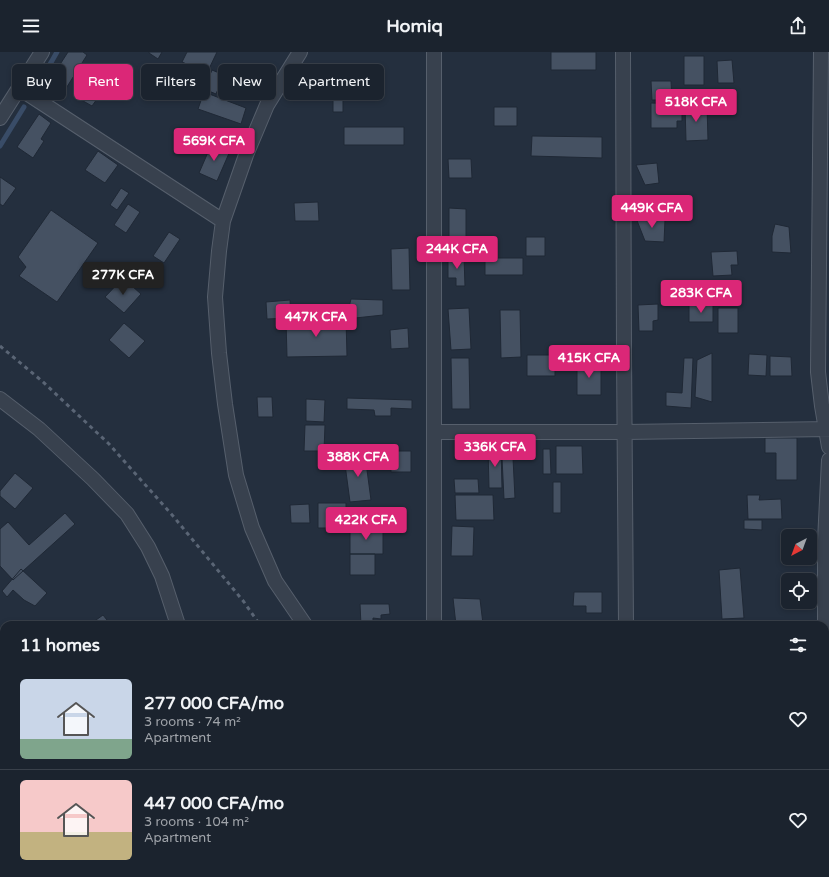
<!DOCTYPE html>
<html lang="en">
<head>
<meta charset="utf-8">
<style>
  body { margin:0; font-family:"Varela Round",sans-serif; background:#242b36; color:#f1f3f6; height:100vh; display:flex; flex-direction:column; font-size:15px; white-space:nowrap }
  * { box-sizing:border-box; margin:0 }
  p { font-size:13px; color:#a0a4aa }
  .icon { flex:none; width:22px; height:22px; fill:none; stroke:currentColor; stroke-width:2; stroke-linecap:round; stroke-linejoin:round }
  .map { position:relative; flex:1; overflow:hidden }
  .side { position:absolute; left:0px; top:569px; width:829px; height:256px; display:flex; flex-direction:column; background:#1b232e; border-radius:12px 12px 0 0; box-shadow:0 2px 6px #0003,0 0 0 1px #39404a }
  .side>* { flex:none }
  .hud { position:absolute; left:12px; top:12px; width:400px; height:36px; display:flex; gap:8px }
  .needle { width:26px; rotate:221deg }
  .tools { position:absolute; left:781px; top:477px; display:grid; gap:8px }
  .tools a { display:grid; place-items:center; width:36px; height:36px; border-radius:6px; background:#1b232e; box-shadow:0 2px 6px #0003,0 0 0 1px #39404a; font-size:20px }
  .price { position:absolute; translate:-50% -34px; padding:0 9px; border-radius:4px; background:#db2777; color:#fff; font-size:13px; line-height:26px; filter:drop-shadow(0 1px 2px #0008) }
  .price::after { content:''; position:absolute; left:50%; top:24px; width:12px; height:9px; margin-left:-6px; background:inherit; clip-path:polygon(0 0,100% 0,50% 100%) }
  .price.active { background:#222; color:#fff }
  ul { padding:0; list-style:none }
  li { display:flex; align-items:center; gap:12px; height:100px; padding:0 20px }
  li+li { border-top:1px solid #39404a }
  li span { display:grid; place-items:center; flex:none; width:112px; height:80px; border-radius:6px; color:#555 }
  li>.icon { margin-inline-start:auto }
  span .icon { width:48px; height:48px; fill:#fffc; stroke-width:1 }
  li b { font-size:17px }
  h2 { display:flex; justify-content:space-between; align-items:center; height:48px; padding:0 20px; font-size:17px }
  .pill { padding:0 14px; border-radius:6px; background:#1b232e; box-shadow:0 2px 6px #0003,0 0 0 1px #39404a; font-size:14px; line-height:36px }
  .pill.active { background:#db2777; color:#fff }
  header { display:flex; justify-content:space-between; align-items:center; height:52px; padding:0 20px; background:#1b232e; font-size:18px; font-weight:800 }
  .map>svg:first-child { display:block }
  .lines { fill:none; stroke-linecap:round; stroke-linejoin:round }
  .stream { stroke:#394c67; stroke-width:5 }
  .building { fill:#455162; stroke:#1f2835 }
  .minor-casing { stroke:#565f6c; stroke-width:16 }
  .minor { stroke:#38414e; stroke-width:14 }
  .rail { stroke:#5a6575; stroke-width:3; stroke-dasharray:4 4; stroke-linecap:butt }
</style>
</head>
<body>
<header><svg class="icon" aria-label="menu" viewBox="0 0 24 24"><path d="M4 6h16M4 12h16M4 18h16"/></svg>Homiq<svg class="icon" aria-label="share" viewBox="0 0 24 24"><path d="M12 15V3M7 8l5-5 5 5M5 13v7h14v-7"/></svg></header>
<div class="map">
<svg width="829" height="825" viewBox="0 0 829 825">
  <rect width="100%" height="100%" fill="#242f3e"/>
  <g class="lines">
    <path class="stream" d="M 41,28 L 57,0
      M 0,94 L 24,55"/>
  </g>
  <path class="building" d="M 68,0 L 83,0 L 87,3 L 65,38 L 50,28 Z
    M 149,0 L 162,0 L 158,7 L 149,1 Z
    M 187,0 L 217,0 L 207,21 L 182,10 Z
    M 551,0 L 596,0 L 596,18 L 551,18 Z
    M 684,4 L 704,4 L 704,33 L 684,33 Z
    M 732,8 L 734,31 L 718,31 L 717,9 Z
    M 212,18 L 224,23 L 216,42 L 204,37 Z
    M 651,29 L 671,29 L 672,48 L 652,48 Z
    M 81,38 L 97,47 L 92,54 L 76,45 Z
    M 333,38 L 343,38 L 343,60 L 333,60 Z
    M 204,40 L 246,56 L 241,72 L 198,57 Z
    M 651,51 L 682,52 L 682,69 L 677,69 L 677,76 L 651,76 Z
    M 685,53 L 707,53 L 708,88 L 686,89 Z
    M 494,55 L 517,55 L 517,74 L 494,74 Z
    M 39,62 L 51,71 L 41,87 L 44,89 L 33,106 L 17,95 Z
    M 344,75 L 404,75 L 404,93 L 344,93 Z
    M 532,84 L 602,85 L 602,106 L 531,104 Z
    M 212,91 L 230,99 L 217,129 L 199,121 Z
    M 98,99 L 118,113 L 105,131 L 85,118 Z
    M 448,107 L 471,107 L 472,126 L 449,126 Z
    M 657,111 L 659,131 L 645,133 L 636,113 Z
    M 0,125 L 16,136 L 3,154 L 0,152 Z
    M 121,136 L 129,141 L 117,158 L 110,153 Z
    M 318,150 L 319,169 L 295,169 L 294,151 Z
    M 128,152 L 140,160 L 126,181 L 114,173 Z
    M 449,156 L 466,157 L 466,186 L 449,187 Z
    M 51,158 L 98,191 L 57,250 L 19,224 L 26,215 L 18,205 Z
    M 636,166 L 665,168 L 664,190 L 645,189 Z
    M 775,172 L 789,175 L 791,201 L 772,200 L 772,184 Z
    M 169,180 L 180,187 L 164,211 L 153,204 Z
    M 526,185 L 545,185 L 545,204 L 526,204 Z
    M 409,196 L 410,238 L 392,238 L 391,197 Z
    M 737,199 L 738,213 L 731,213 L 732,223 L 713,224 L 711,200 Z
    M 448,205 L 464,205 L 465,234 L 456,234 L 456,226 L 448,226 Z
    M 485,206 L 523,206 L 523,223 L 485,223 Z
    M 123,226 L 141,242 L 124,261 L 105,245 Z
    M 351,247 L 383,248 L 383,263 L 346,267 Z
    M 290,248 L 291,266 L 267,267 L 266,250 Z
    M 658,252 L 658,268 L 653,269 L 653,279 L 639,279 L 638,253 Z
    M 689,253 L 713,253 L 713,270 L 689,270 Z
    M 469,256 L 471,297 L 451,298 L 448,257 Z
    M 718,256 L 738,256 L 738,281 L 718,281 Z
    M 500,258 L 520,258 L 521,305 L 501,306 Z
    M 346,267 L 347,304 L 287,305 L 286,268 Z
    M 124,271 L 145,289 L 129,306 L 109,288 Z
    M 408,276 L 409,296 L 391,297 L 390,278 Z
    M 569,295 L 593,295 L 593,304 L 569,305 Z
    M 712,301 L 712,350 L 695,345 L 697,308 Z
    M 749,302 L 767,303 L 766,324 L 748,323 Z
    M 527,303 L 566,303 L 566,313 L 555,313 L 555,324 L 527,324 Z
    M 770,304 L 791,305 L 792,324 L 770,324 Z
    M 451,306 L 469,306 L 470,357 L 452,357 Z
    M 684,306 L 693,306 L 691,356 L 666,354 L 666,340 L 682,341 Z
    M 601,310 L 601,343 L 577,343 L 577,311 Z
    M 257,345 L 272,345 L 273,365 L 258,365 Z
    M 347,346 L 412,348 L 412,357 L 391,356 L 391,364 L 375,364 L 374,358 L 347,357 Z
    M 306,347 L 325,348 L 324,370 L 306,369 Z
    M 305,373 L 325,373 L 324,399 L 304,399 Z
    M 765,386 L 797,386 L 797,428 L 776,428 L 776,401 L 765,401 Z
    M 556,394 L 582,394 L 583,422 L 556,422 Z
    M 488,395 L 501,395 L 502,436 L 489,436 Z
    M 543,397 L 550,397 L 551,422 L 543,422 Z
    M 390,399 L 411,399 L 411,420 L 391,420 Z
    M 365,403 L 371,448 L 350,450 L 344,405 Z
    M 502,406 L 513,406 L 515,446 L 504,447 Z
    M 15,421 L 33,436 L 15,457 L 0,444 L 0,439 Z
    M 454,427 L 478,427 L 479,441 L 455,441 Z
    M 553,430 L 561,430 L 561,461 L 553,461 Z
    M 455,443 L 493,443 L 494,468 L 456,468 Z
    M 747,443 L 760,443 L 759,448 L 781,447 L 782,467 L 748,467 Z
    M 318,451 L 346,451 L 346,476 L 318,476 Z
    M 309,452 L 310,471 L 291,471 L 290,453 Z
    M 65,461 L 75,472 L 13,528 L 0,514 L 0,477 L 8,470 L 29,493 Z
    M 744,468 L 762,468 L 762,478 L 744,477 Z
    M 452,474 L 474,475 L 473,504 L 451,504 Z
    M 350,476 L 383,476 L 383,502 L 350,502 Z
    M 350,502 L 375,502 L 375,523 L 350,523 Z
    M 740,516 L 744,566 L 722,567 L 719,518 Z
    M 21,517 L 47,541 L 35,554 L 24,548 L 13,538 L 7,545 L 2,539 Z
    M 574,540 L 602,540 L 602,561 L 586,561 L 586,554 L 573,554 Z
    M 453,546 L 480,547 L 483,572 L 456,573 Z
    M 360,552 L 389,552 L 390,562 L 381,563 L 381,567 L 373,566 L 373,573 L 361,573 Z
    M 103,563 L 111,573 L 89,573 Z
    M 662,569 L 662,573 L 645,573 L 644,570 Z
    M 4,776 L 4,801 L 0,804 L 0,779 Z
    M 26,821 L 38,821 L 40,825 L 21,825 Z
    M 186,821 L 203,821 L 197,825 L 185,822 Z
    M 241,821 L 265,821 L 260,825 L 244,825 Z
    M 278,821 L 292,821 L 294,824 L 297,821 L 299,821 L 302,825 L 274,825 Z"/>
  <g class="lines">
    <defs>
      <path id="minor" d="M 300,0 L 267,53 L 246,103 L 223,169 L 219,199 L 215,245 L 219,301 L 225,352 L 236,423 L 252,476 L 275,529 L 305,573
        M 623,0 L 624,301 L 626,573
        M 821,0 L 818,320 L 822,354 L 829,395
        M 19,36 L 223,169
        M 0,66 L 42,0
        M 0,347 L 39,377 L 93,427 L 127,462 L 148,495 L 162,524 L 178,573
        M 435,380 L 625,380 L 829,377
        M 434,573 L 434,0
        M 825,573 L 825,489 L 829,408
        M 825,597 L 826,825
        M 0,602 L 4,608
        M 145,821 L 148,825
        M 391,821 L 392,825
        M 629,821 L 629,825
        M 102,825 L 108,821"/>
    </defs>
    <use href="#minor" class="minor-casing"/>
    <use href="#minor" class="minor"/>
    <path class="rail" d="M 0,294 L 42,329 L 109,392 L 173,464 L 244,550 L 260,573
      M 429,821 L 431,825"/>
  </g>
</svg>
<div class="tools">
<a><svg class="needle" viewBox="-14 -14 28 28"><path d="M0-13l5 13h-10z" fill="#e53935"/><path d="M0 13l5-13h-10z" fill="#a0a4aa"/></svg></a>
<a><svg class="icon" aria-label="locate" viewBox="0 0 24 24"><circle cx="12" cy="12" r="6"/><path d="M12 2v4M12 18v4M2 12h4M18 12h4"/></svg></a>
</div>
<b class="price" style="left:696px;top:71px">518K CFA</b>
<b class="price" style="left:214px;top:110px">569K CFA</b>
<b class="price" style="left:652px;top:177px">449K CFA</b>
<b class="price" style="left:457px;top:218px">244K CFA</b>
<b class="price active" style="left:123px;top:244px">277K CFA</b>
<b class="price" style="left:701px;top:262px">283K CFA</b>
<b class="price" style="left:316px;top:286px">447K CFA</b>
<b class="price" style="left:589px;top:327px">415K CFA</b>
<b class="price" style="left:495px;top:416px">336K CFA</b>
<b class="price" style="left:358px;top:426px">388K CFA</b>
<b class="price" style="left:366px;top:489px">422K CFA</b>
<div class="hud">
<a class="pill">Buy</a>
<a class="pill active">Rent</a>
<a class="pill">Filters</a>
<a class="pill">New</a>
<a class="pill">Apartment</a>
</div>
<section class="side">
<h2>11 homes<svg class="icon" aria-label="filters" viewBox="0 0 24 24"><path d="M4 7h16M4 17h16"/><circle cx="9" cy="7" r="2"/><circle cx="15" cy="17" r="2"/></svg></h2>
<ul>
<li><span style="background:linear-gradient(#c9d6e8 75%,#7fa58c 0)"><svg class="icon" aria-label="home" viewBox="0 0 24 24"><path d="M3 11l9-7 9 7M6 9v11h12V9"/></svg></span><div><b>277 000 CFA/mo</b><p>3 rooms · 74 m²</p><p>Apartment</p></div><svg class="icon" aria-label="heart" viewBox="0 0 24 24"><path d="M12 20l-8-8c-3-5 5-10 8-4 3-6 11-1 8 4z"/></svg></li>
<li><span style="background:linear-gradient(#f6c9c9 65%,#c2b280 0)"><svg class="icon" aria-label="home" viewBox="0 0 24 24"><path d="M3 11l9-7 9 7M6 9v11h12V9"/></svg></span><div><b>447 000 CFA/mo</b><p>3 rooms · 104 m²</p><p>Apartment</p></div><svg class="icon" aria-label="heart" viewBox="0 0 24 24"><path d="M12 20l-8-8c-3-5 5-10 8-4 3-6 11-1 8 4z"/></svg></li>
</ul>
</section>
</div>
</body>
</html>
